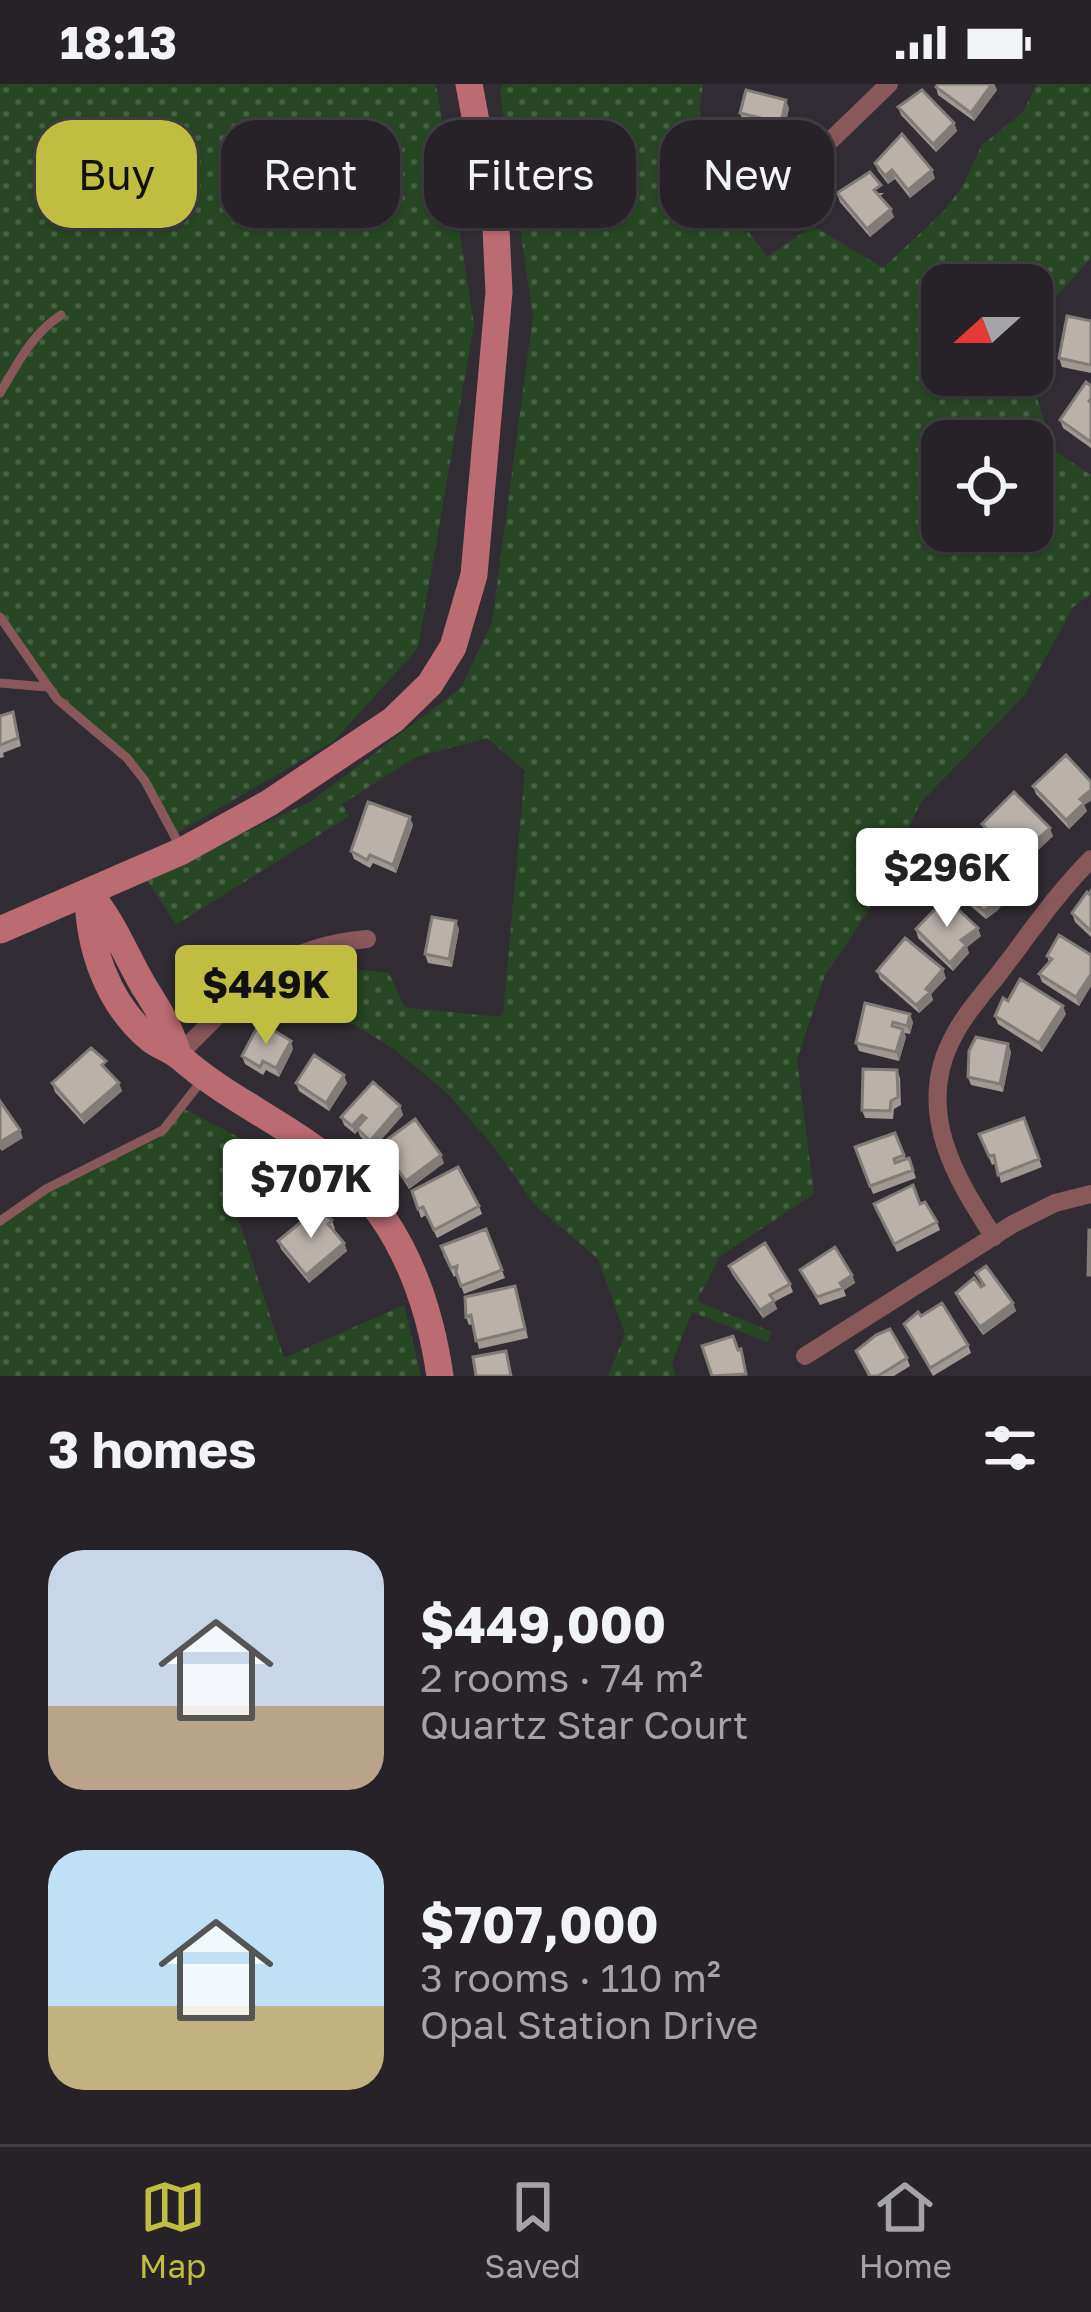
<!DOCTYPE html>
<html lang="en">
<head>
<meta charset="utf-8">
<style>
  body { margin:0; font-family:"Golos Text",sans-serif; background:#322f33; color:#f1f3f6; height:100vh; display:flex; flex-direction:column; font-size:45px; white-space:nowrap }
  * { box-sizing:border-box; margin:0 }
  p { font-size:39px; color:#a4a4a7 }
  .icon { flex:none; width:66px; height:66px; fill:none; stroke:currentColor; stroke-width:2; stroke-linecap:round; stroke-linejoin:round }
  .map { position:relative; height:1292px; overflow:hidden }
  .sheet { display:flex; flex-direction:column; background:#262227; flex:1 }
  .sheet>* { flex:none }
  .banner { position:absolute; left:36px; top:36px; width:1020px; height:108px; display:flex; gap:24px }
  .needle { width:78px; rotate:249deg }
  .buttons { position:absolute; left:921px; top:180px; display:grid; gap:24px }
  .buttons a { display:grid; place-items:center; width:132px; height:132px; border-radius:24px; background:#262227; box-shadow:0 3px 9px #0004,0 0 0 3px #423f44; font-size:60px }
  .price { position:absolute; translate:-50% -102px; padding:0 27px; border-radius:12px; background:#fff; color:#222; font-size:39px; line-height:78px; filter:drop-shadow(0 3px 6px #0008) }
  .price::after { content:''; position:absolute; left:50%; top:72px; width:36px; height:27px; margin-left:-18px; background:inherit; clip-path:polygon(0 0,100% 0,50% 100%) }
  .price.on { background:#c0be40; color:#111 }
  ul { padding:0; list-style:none }
  li { display:flex; align-items:center; gap:36px; height:300px; padding:0 48px }
  li span { display:grid; place-items:center; flex:none; width:336px; height:240px; border-radius:36px; color:#555 }
  li>.icon { margin-inline-start:auto }
  span .icon { width:144px; height:144px; fill:#fffc; stroke-width:1 }
  li b { font-size:51px }
  h2 { display:flex; justify-content:space-between; align-items:center; height:144px; padding:0 48px; font-size:51px }
  .pill { padding:0 42px; border-radius:36px; background:#262227; box-shadow:0 3px 9px #0004,0 0 0 3px #423f44; font-size:42px; line-height:108px }
  .pill.on { background:#c0be40; color:#111 }
  .status { display:flex; justify-content:space-between; align-items:center; height:84px; padding:0 60px; background:#262227; direction:ltr }
  .status svg { height:33px; fill:currentColor }
  .dock { display:flex; justify-content:space-around; align-items:center; height:168px; border-top:3px solid #423f44; background:#262227; font-size:33px; color:#a4a4a7 }
  .dock a { display:grid; justify-items:center; gap:6px }
  .dock .on { color:#c0be40 }
  .map>svg:first-child { display:block }
  .grass { fill:url(#grass-dots); fill-rule:evenodd }
  .lines { fill:none; stroke-linecap:round; stroke-linejoin:round }
  .lane { stroke:#89585b; stroke-width:9 }
  .street { stroke:#89585b; stroke-width:18 }
  .secondary { stroke:#bb6c72; stroke-width:27 }
  .wall { fill:#a09893 }
  .shaded-wall { fill:#827c78 }
  .building { fill:#bab1ab; stroke:#827c78; stroke-width:3 }
</style>
</head>
<body>
<div class="status"><b>18:13</b><svg viewBox="0 0 49 12"><path d="M0 12V9h3v3zM5 12V6h3v6zM10 12V3h3v9zM15 12V0h3v12zM26 1h20v11H26zM47 4h2v5h-2z"/></svg></div>
<div class="map">
<svg width="1091" height="1292" viewBox="0 0 1091 1292">
  <defs>
    <pattern id="grass-dots" width="8" height="8" patternUnits="userSpaceOnUse" patternTransform="scale(3)"><rect width="8" height="8" fill="#274724"/><path d="M2 2h.1M6 6h.1" fill="none" stroke="#456043" stroke-width="1.8" stroke-linecap="round"/></pattern>
  </defs>
  <rect width="100%" height="100%" fill="#322d34"/>
  <path class="grass" d="M 0,0 L 436,0 L 474,240 L 418,564 L 334,657 L 174,751 L 127,674 L 57,615 L 0,533 Z
    M 503,0 L 703,0 C 689,86 720,107 767,173 L 813,142 L 883,184 L 943,128 L 962,103 L 982,61 L 1023,28 L 1037,0 L 1091,0 L 1091,174 L 1034,237 L 1032,252 L 1032,201 L 942,201 L 942,291 L 1030,291 L 1053,366 L 1091,391 L 1091,510 L 1073,523 L 1025,611 L 921,718 L 866,831 L 825,891 L 797,976 L 814,1110 L 720,1172 L 697,1217 L 772,1248 L 767,1258 L 692,1228 L 672,1279 L 676,1292 L 608,1292 L 625,1250 L 598,1175 L 535,1121 L 494,1063 L 448,1010 L 394,965 L 333,928 L 314,880 L 389,889 L 404,923 L 498,933 L 503,930 L 525,687 L 487,654 L 416,673 L 342,720 L 349,732 L 176,841 L 146,794 L 310,718 L 461,604 L 492,538 L 533,232 L 500,8 ZM 942,357 L 1032,357 L 1032,447 L 942,447 Z
    M 182,1024 L 242,1055 L 224,1092 L 284,1274 L 404,1221 L 421,1292 L 0,1292 L 0,1137 L 24,1118 L 148,1056 Z"/>
  <g class="lines">
    <path class="lane" d="M 0,309 C 18,279 31,251 61,231
      M 0,533 L 57,615 L 127,674 L 145,697 L 180,762
      M 0,599 L 47,603
      M 0,1137 L 46,1105 L 163,1046 L 203,995"/>
    <path class="street" d="M 829,58 L 889,0
      M 178,971 C 245,907 269,864 367,855
      M 994,1153 C 955,1094 916,1028 951,957 C 964,930 986,907 1004,883 C 1032,846 1058,808 1091,775
      M 805,1272 L 1013,1140 L 1055,1119 L 1091,1110"/>
    <path class="secondary" d="M 88,808 C 88,862 107,919 150,955 C 159,962 172,966 181,974 C 231,1018 295,1043 345,1089 C 402,1143 429,1216 440,1292
      M 88,808 C 113,837 124,868 143,901 C 158,925 170,943 178,971
      M 0,846 L 182,767 L 269,719 L 393,636 L 430,600 L 453,563 L 474,491 L 499,208 L 496,145 L 469,0"/>
  </g>
  <path class="wall" d="M 938,0 L 994,0 L 997,6 L 974,37 L 938,11 L 936,3 Z
    M 898,23 L 954,39 L 957,47 L 936,68 L 901,31 Z
    M 789,24 L 784,47 L 743,37 L 740,29 Z
    M 875,79 L 935,94 L 910,114 L 895,95 L 888,100 L 878,87 Z
    M 837,109 L 884,109 L 880,112 L 894,133 L 870,153 L 840,118 Z
    M 1091,237 L 1091,289 L 1062,283 L 1059,274 Z
    M 1091,302 L 1091,364 L 1063,344 L 1060,336 Z
    M 13,628 L 21,662 L 3,669 L 4,673 L 0,674 L 0,632 Z
    M 1033,702 L 1084,721 L 1087,727 L 1069,745 L 1036,710 Z
    M 982,740 L 1053,752 L 1036,768 L 1038,773 L 1022,785 L 985,748 Z
    M 413,741 L 396,789 L 373,779 L 370,784 L 354,775 L 351,767 Z
    M 1011,796 L 1014,804 L 998,826 L 986,835 L 961,814 L 958,805 Z
    M 1091,807 L 1091,853 L 1075,838 L 1072,829 Z
    M 459,845 L 452,883 L 428,879 L 425,870 Z
    M 916,845 L 981,852 L 967,863 L 969,869 L 953,887 L 918,854 Z
    M 1091,871 L 1091,902 L 1079,922 L 1042,898 L 1039,890 L 1049,878 L 1047,872 Z
    M 877,887 L 946,894 L 931,910 L 933,916 L 919,929 L 880,895 Z
    M 1008,917 L 1066,930 L 1042,968 L 998,940 L 995,932 Z
    M 865,919 L 913,938 L 910,950 L 904,949 L 906,953 L 899,977 L 859,967 L 856,959 Z
    M 1008,960 L 1011,968 L 1003,1008 L 971,1001 L 968,993 Z
    M 293,965 L 279,993 L 266,986 L 263,991 L 245,980 L 242,972 Z
    M 109,985 L 107,986 L 122,1007 L 84,1040 L 55,1008 L 52,999 Z
    M 897,986 L 900,994 L 901,1021 L 894,1025 L 893,1035 L 865,1034 L 862,1026 Z
    M 296,999 L 347,999 L 329,1027 L 299,1007 Z
    M 400,1022 L 403,1031 L 373,1065 L 360,1052 L 358,1047 L 355,1050 L 344,1041 L 341,1033 Z
    M 1024,1034 L 1042,1083 L 1001,1099 L 996,1079 L 992,1081 L 979,1050 Z
    M 895,1049 L 906,1075 L 909,1074 L 916,1094 L 873,1110 L 855,1063 Z
    M 376,1064 L 444,1079 L 409,1105 L 398,1088 L 394,1090 L 379,1072 Z
    M 412,1107 L 479,1122 L 482,1130 L 437,1154 L 426,1131 L 421,1134 Z
    M 874,1120 L 920,1120 L 937,1138 L 940,1146 L 897,1168 Z
    M 332,1136 L 335,1145 L 333,1146 L 344,1159 L 347,1167 L 309,1199 L 281,1165 L 278,1157 Z
    M 486,1145 L 505,1194 L 464,1210 L 457,1191 L 454,1193 L 443,1171 Z
    M 729,1182 L 790,1200 L 793,1208 L 774,1218 L 777,1225 L 763,1234 L 732,1190 Z
    M 800,1186 L 852,1191 L 855,1199 L 844,1206 L 846,1212 L 820,1221 Z
    M 976,1189 L 1013,1219 L 1016,1227 L 983,1251 L 959,1217 L 956,1209 L 982,1202 Z
    M 518,1210 L 528,1254 L 479,1265 L 473,1240 L 469,1241 L 466,1233 Z
    M 921,1232 L 968,1261 L 971,1269 L 933,1292 L 904,1240 Z
    M 856,1267 L 907,1274 L 910,1282 L 894,1292 L 868,1292 Z"/>
  <path class="shaded-wall" d="M 992,0 L 994,0 L 997,6 L 974,37 L 971,29 Z
    M 786,16 L 789,24 L 784,47 L 781,39 Z
    M 954,39 L 957,47 L 936,68 L 933,60 Z
    M 776,70 L 779,79 L 744,101 L 741,93 Z
    M 892,86 L 895,95 L 888,100 L 885,92 Z
    M 932,86 L 935,94 L 910,114 L 908,106 Z
    M 801,101 L 804,109 L 771,134 L 768,125 Z
    M 891,125 L 894,133 L 870,153 L 867,145 Z
    M 1091,706 L 1091,717 L 1084,721 L 1087,727 L 1069,745 L 1066,736 L 1080,715 Z
    M 410,733 L 413,741 L 396,789 L 393,781 Z
    M 1050,744 L 1053,752 L 1036,768 L 1038,773 L 1022,785 L 1019,776 L 1031,761 Z
    M 1011,796 L 1014,804 L 998,826 L 986,835 L 984,827 Z
    M 456,837 L 459,845 L 452,883 L 449,875 Z
    M 978,844 L 981,852 L 967,863 L 969,869 L 953,887 L 950,879 L 961,856 Z
    M 943,885 L 946,894 L 931,910 L 933,916 L 919,929 L 916,921 L 926,905 Z
    M 1091,890 L 1091,902 L 1079,922 L 1076,913 Z
    M 1063,922 L 1066,930 L 1042,968 L 1039,959 Z
    M 910,930 L 913,938 L 910,950 L 907,942 Z
    M 903,945 L 906,953 L 899,977 L 896,968 Z
    M 291,957 L 293,965 L 279,993 L 276,984 Z
    M 1008,960 L 1011,968 L 1003,1008 L 1000,1000 Z
    M 344,991 L 347,999 L 329,1027 L 326,1019 Z
    M 119,999 L 122,1007 L 84,1040 L 81,1032 Z
    M 400,1022 L 403,1031 L 373,1065 L 370,1057 Z
    M 362,1031 L 365,1039 L 355,1050 L 352,1042 Z
    M 20,1046 L 23,1054 L 2,1067 L 0,1065 L 0,1058 Z
    M 441,1071 L 444,1079 L 409,1105 L 406,1097 Z
    M 344,1159 L 347,1167 L 309,1199 L 306,1191 Z
    M 852,1191 L 855,1199 L 844,1206 L 840,1199 Z
    M 774,1217 L 777,1225 L 763,1234 L 760,1226 Z
    M 1013,1219 L 1016,1227 L 983,1251 L 980,1243 Z"/>
  <path class="building" d="M 938,0 L 992,0 L 971,29 L 936,3 Z
    M 746,6 L 786,16 L 781,39 L 740,29 Z
    M 922,6 L 954,39 L 933,60 L 898,23 Z
    M 763,50 L 776,70 L 741,93 L 728,73 Z
    M 902,50 L 932,86 L 908,106 L 892,86 L 885,92 L 875,79 Z
    M 787,81 L 801,101 L 768,125 L 753,106 Z
    M 870,88 L 881,101 L 874,106 L 891,125 L 867,145 L 837,109 Z
    M 1067,232 L 1091,237 L 1091,281 L 1059,274 Z
    M 1086,298 L 1091,302 L 1091,314 L 1089,317 L 1091,319 L 1091,358 L 1060,336 Z
    M 13,628 L 18,654 L 0,661 L 0,632 Z
    M 1066,671 L 1091,698 L 1091,706 L 1080,715 L 1084,719 L 1066,736 L 1033,702 Z
    M 1014,708 L 1050,744 L 1031,761 L 1035,765 L 1019,776 L 982,740 Z
    M 368,718 L 410,733 L 393,781 L 370,771 L 367,776 L 351,767 Z
    M 985,775 L 1011,796 L 995,818 L 984,827 L 958,805 Z
    M 1091,807 L 1091,847 L 1072,829 L 1087,808 L 1089,810 Z
    M 946,814 L 978,844 L 961,856 L 966,861 L 950,879 L 916,845 Z
    M 432,833 L 456,837 L 449,875 L 425,870 Z
    M 1059,851 L 1091,871 L 1091,890 L 1076,913 L 1039,890 L 1052,875 L 1047,872 Z
    M 905,854 L 943,885 L 926,905 L 930,908 L 916,921 L 877,887 Z
    M 1020,895 L 1063,922 L 1039,959 L 995,932 L 1003,914 L 1008,917 Z
    M 865,919 L 910,930 L 907,942 L 893,938 L 892,942 L 903,945 L 896,968 L 856,959 Z
    M 260,938 L 291,957 L 276,984 L 263,977 L 260,983 L 242,972 Z
    M 976,953 L 1008,960 L 1000,1000 L 968,993 L 969,967 Z
    M 91,964 L 106,977 L 102,981 L 119,999 L 81,1032 L 52,999 Z
    M 314,971 L 344,991 L 326,1019 L 296,999 Z
    M 863,985 L 897,986 L 898,1013 L 891,1017 L 890,1027 L 862,1026 Z
    M 373,998 L 400,1022 L 370,1057 L 357,1044 L 366,1034 L 362,1031 L 352,1042 L 341,1033 Z
    M 0,1017 L 20,1046 L 0,1058 Z
    M 1024,1034 L 1039,1075 L 998,1091 L 994,1071 L 989,1072 L 979,1050 Z
    M 415,1035 L 441,1071 L 406,1097 L 397,1085 L 397,1079 L 391,1082 L 376,1064 Z
    M 895,1049 L 904,1071 L 894,1075 L 895,1079 L 909,1074 L 913,1086 L 870,1102 L 855,1063 Z
    M 458,1083 L 479,1122 L 434,1146 L 423,1123 L 418,1125 L 412,1107 Z
    M 913,1101 L 920,1120 L 925,1118 L 937,1138 L 894,1160 L 874,1120 Z
    M 318,1124 L 332,1136 L 328,1140 L 344,1159 L 306,1191 L 278,1157 Z
    M 486,1145 L 502,1186 L 461,1202 L 456,1188 L 457,1182 L 451,1184 L 441,1162 Z
    M 1089,1146 L 1091,1146 L 1091,1191 L 1088,1191 Z
    M 765,1159 L 790,1200 L 770,1211 L 774,1217 L 760,1226 L 729,1182 Z
    M 835,1163 L 852,1191 L 840,1199 L 843,1204 L 817,1213 L 800,1186 Z
    M 986,1182 L 1013,1219 L 980,1243 L 956,1209 L 974,1194 L 981,1203 L 984,1201 L 976,1189 Z
    M 515,1202 L 525,1245 L 476,1257 L 471,1231 L 466,1233 L 465,1213 Z
    M 942,1219 L 968,1261 L 930,1284 L 904,1240 L 918,1228 L 921,1232 Z
    M 890,1245 L 907,1274 L 878,1292 L 870,1292 L 856,1267 L 876,1251 Z
    M 733,1252 L 738,1266 L 741,1265 L 746,1290 L 712,1292 L 702,1262 Z
    M 506,1267 L 511,1292 L 476,1292 L 473,1273 Z"/>
</svg>
<div class="buttons">
<a><svg class="needle" viewBox="-14 -14 28 28"><path d="M0-13l5 13h-10z" fill="#e53935"/><path d="M0 13l5-13h-10z" fill="#a4a4a7"/></svg></a>
<a><svg class="icon" aria-label="locate" viewBox="0 0 24 24"><circle cx="12" cy="12" r="6"/><path d="M12 2v4M12 18v4M2 12h4M18 12h4"/></svg></a>
</div>
<b class="price" style="left:947px;top:846px">$296K</b>
<b class="price on" style="left:266px;top:963px">$449K</b>
<b class="price" style="left:311px;top:1157px">$707K</b>
<div class="banner">
<a class="pill on">Buy</a>
<a class="pill">Rent</a>
<a class="pill">Filters</a>
<a class="pill">New</a>
</div>
</div>
<section class="sheet">
<h2>3 homes<svg class="icon" aria-label="filters" viewBox="0 0 24 24"><path d="M4 7h16M4 17h16"/><circle cx="9" cy="7" r="2"/><circle cx="15" cy="17" r="2"/></svg></h2>
<ul>
<li><span style="background:linear-gradient(#c9d6e8 65%,#b9a48a 0)"><svg class="icon" aria-label="home" viewBox="0 0 24 24"><path d="M3 11l9-7 9 7M6 9v11h12V9"/></svg></span><div><b>$449,000</b><p>2 rooms · 74 m²</p><p>Quartz Star Court</p></div></li>
<li><span style="background:linear-gradient(#bfe0f5 65%,#c2b280 0)"><svg class="icon" aria-label="home" viewBox="0 0 24 24"><path d="M3 11l9-7 9 7M6 9v11h12V9"/></svg></span><div><b>$707,000</b><p>3 rooms · 110 m²</p><p>Opal Station Drive</p></div></li>
</ul>
</section>
<nav class="dock">
<a class="on"><svg class="icon" aria-label="map" viewBox="0 0 24 24"><path d="M3 6l6-2 6 2 6-2v14l-6 2-6-2-6 2zM9 4v14M15 6v14"/></svg>Map</a>
<a><svg class="icon" aria-label="saved" viewBox="0 0 24 24"><path d="M7 4h10v16l-5-4-5 4z"/></svg>Saved</a>
<a><svg class="icon" aria-label="home" viewBox="0 0 24 24"><path d="M3 11l9-7 9 7M6 9v11h12V9"/></svg>Home</a>
</nav>
</body>
</html>
